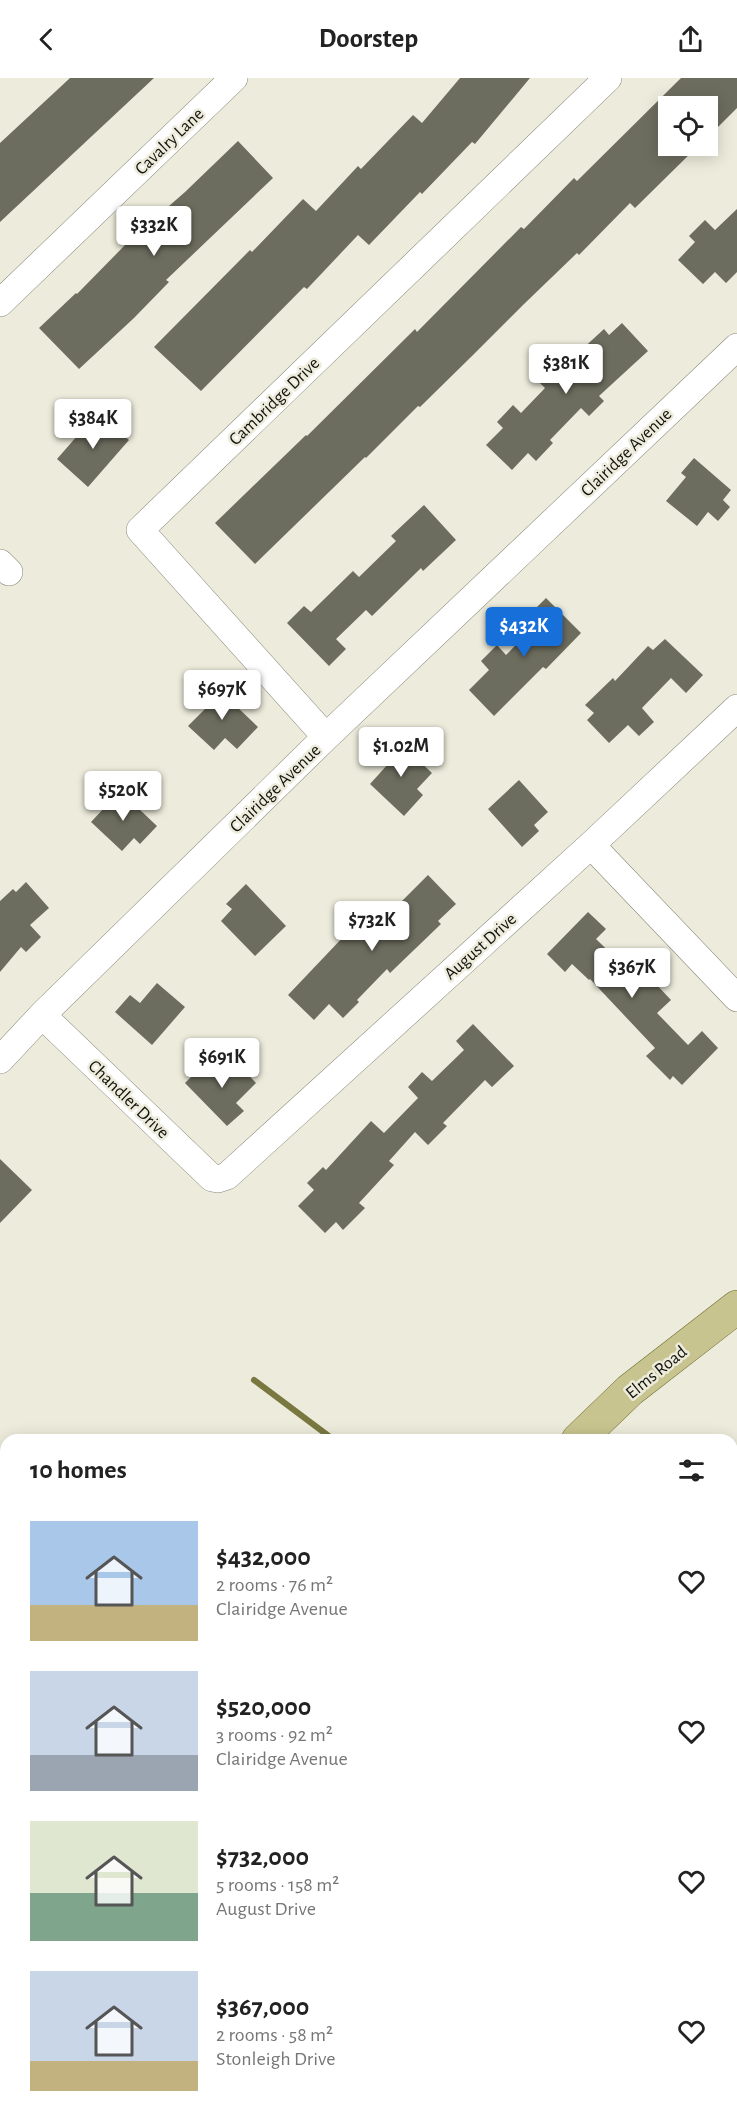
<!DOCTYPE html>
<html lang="en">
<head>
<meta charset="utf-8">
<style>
  body { margin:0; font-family:"Alegreya Sans",sans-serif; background:#f2f2f2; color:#222; height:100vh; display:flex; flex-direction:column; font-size:22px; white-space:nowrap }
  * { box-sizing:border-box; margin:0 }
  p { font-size:20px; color:#767676 }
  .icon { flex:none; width:33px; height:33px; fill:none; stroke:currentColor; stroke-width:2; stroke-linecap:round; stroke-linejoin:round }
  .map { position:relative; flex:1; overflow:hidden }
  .side { position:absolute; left:0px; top:1356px; width:738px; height:684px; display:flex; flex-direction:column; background:#fff; border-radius:18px 18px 0 0; box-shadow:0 3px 15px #0003 }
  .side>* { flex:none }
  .fabs { position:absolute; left:658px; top:18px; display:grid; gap:12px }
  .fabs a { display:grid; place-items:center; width:60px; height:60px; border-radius:0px; background:#fff; box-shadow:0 3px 15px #0003; font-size:30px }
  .price { position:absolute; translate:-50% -51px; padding:0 14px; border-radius:6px; background:#fff; color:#222; font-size:20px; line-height:39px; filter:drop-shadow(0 2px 3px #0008) }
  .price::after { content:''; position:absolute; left:50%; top:36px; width:18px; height:14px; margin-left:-9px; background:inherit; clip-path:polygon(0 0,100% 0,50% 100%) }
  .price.active { background:#1770da; color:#fff }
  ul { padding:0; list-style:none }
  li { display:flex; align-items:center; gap:18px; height:150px; padding:0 30px }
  li span { display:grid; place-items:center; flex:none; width:168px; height:120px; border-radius:0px; color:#555 }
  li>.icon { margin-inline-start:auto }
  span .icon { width:72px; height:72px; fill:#fffc; stroke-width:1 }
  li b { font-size:26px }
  h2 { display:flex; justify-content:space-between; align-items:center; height:72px; padding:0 30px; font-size:26px }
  header { display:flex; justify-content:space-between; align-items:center; height:78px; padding:0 30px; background:#fff; font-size:27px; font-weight:700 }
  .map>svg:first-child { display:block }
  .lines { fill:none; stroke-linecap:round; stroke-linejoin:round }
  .stream { stroke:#7a7841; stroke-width:6 }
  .building { fill:#6d6d5f }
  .minor-casing { stroke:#878779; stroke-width:28 }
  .major-casing { stroke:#706c31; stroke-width:34 }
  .minor { stroke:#fff; stroke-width:27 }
  .major { stroke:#c7c48f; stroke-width:33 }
  .labels { text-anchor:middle; stroke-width:5; stroke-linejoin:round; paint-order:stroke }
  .street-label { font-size:18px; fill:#12120d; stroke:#edecdc }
</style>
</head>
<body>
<header><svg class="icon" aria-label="back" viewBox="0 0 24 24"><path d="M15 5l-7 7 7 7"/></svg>Doorstep<svg class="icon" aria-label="share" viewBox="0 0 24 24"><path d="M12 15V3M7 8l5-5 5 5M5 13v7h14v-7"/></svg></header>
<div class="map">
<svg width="737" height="2040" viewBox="0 0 737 2040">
  <rect width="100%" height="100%" fill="#edecdc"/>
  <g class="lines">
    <path class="stream" d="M 254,1302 L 334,1362
      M 732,1591 L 737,1586
      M 732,1802 L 737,1808"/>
  </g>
  <path class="building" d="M 70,0 L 154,0 L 0,144 L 0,65 Z
    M 460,0 L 530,0 L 475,66 L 472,64 L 422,116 L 420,114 L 369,167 L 358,157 L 307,211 L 304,209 L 201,313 L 154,269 L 250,172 L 252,174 L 303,121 L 316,133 L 358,88 L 361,91 L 413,37 L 422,45 Z
    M 681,0 L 737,0 L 737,30 L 708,59 L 708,28 L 669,28 L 669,68 L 698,68 L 635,130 L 630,125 L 579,177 L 577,175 L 523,227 L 472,278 L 420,329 L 418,328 L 366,380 L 365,379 L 255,486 L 215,445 L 306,357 L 307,358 L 415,251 L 417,254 L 521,149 L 524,151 L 574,100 L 577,103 Z
    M 238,63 L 273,100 L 166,202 L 169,204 L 134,240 L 79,291 L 39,250 L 76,215 L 77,216 L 128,164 L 185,114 Z
    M 737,131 L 737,194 L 726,205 L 715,194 L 703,206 L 678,182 L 695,164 L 689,158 L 705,142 L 715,152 Z
    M 622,245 L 648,273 L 599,318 L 604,323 L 589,338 L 581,330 L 550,362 L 553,365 L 536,383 L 528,375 L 512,392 L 486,367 L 503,350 L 497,344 L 513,327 L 521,335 L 545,310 L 539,304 L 561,281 L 566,286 L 604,251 L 609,257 Z
    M 98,334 L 129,362 L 88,409 L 57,381 Z
    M 694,380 L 731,412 L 723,422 L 730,429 L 718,443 L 708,434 L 697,448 L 666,423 L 686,399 L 681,395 Z
    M 424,427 L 456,462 L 423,493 L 421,490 L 372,538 L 366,532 L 336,561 L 346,571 L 329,588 L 287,545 L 304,528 L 311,534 L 353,493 L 359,499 L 396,463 L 391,458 Z
    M 546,520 L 581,555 L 546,591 L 543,589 L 494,638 L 469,612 L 489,592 L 481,583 L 497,567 L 506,577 L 539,543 L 531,535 Z
    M 665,561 L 703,597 L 686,615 L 671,600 L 642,630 L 654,644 L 639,658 L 628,647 L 609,665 L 587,642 L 594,635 L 585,627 L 613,600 L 615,603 L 648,568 L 653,572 Z
    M 215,608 L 258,649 L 237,671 L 225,660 L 214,672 L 188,648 L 205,631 L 199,625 Z
    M 397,662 L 432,695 L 417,711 L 423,717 L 404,738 L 370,706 L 389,685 L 382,678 Z
    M 519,702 L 548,734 L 534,747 L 539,753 L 522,769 L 488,731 Z
    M 120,713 L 157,748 L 140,766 L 134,760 L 122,773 L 91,744 Z
    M 428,797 L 456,826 L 438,843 L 441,846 L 390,895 L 387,891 L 357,922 L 359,924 L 343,940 L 329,926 L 314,942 L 288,917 L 346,856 L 352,862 L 371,842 L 377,848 Z
    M 26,804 L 49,830 L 30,847 L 41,859 L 26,874 L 21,869 L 0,894 L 0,823 L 13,811 L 16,814 Z
    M 246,806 L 286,848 L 255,878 L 221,843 L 232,831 L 226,826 Z
    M 588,834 L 606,851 L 596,861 L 629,893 L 634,888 L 651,907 L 654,904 L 671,922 L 657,935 L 688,967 L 702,953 L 718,970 L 682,1007 L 673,998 L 670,1002 L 646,978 L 655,970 L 590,901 L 589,902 L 572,886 L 565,894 L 547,876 Z
    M 157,905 L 185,929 L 152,967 L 115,934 L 130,917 L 140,925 Z
    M 473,946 L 514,988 L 492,1009 L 485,1002 L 443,1045 L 447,1048 L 428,1067 L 415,1054 L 389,1083 L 394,1087 L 359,1125 L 365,1130 L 343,1152 L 336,1144 L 325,1155 L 298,1128 L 314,1112 L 307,1105 L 323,1089 L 326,1092 L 371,1043 L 384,1055 L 418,1020 L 408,1009 L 422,994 L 432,1003 L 464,972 L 456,963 Z
    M 231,979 L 256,1005 L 236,1025 L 244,1033 L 227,1048 L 185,1005 L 203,987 L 213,997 Z
    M 0,1081 L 32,1112 L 0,1145 Z"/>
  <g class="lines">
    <defs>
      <path id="minor" d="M 0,225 L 234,0
        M 0,485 L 9,494
        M 326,659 L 140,452 L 608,0
        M 591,767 L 737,920
        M 42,937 L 212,1100 L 218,1101 L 227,1098 L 591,767 L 737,630
        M 0,982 L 42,937 L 326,659 L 737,269
        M 0,1693 L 6,1699
        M 325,2034 L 331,2040
        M 66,2040 L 72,2034
        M 114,2040 L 120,2034"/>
      <path id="major" d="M 578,1362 L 630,1312 L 737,1229
        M 0,1911 L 6,1905"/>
    </defs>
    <use href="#minor" class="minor-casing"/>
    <use href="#major" class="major-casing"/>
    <use href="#minor" class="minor"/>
    <use href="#major" class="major"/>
  </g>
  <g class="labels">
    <g class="street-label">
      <text transform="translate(169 63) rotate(-44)" y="6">Cavalry Lane</text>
      <text transform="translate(274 323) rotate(-44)" y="6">Cambridge Drive</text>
      <text transform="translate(626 374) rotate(-44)" y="6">Clairidge Avenue</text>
      <text transform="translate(275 710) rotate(-44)" y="6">Clairidge Avenue</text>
      <text transform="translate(480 868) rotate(-42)" y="6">August Drive</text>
      <text transform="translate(129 1021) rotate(44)" y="6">Chandler Drive</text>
      <text transform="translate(656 1294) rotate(-39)" y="6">Elms Road</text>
    </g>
  </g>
</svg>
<div class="fabs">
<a><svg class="icon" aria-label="locate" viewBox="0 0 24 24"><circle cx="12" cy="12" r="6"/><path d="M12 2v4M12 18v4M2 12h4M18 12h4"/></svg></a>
</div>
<b class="price" style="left:154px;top:179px">$332K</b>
<b class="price" style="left:566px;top:317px">$381K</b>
<b class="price" style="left:93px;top:372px">$384K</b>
<b class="price active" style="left:524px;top:580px">$432K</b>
<b class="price" style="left:222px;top:643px">$697K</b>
<b class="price" style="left:401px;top:700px">$1.02M</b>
<b class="price" style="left:123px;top:744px">$520K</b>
<b class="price" style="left:372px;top:874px">$732K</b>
<b class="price" style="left:632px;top:921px">$367K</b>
<b class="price" style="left:222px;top:1011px">$691K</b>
<section class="side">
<h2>10 homes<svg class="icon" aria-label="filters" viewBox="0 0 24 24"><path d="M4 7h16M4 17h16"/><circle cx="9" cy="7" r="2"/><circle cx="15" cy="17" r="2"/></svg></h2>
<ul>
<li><span style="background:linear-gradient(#a9c7e8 70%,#c2b280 0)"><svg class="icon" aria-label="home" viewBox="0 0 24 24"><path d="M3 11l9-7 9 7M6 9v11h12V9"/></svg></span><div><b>$432,000</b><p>2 rooms · 76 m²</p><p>Clairidge Avenue</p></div><svg class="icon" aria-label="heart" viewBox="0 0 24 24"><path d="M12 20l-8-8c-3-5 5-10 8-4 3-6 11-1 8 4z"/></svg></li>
<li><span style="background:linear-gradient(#c9d6e8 70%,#9aa5b1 0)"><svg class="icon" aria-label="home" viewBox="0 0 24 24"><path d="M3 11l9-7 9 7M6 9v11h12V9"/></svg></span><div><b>$520,000</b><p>3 rooms · 92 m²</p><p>Clairidge Avenue</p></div><svg class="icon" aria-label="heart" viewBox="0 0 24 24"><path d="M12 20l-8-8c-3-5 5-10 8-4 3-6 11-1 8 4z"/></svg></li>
<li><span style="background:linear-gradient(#dfe7d0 60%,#7fa58c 0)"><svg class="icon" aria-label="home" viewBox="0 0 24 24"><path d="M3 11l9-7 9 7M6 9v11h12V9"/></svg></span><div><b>$732,000</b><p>5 rooms · 158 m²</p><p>August Drive</p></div><svg class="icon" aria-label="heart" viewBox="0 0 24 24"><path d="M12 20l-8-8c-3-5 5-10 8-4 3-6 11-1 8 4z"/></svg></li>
<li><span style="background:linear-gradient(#c9d6e8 75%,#c2b280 0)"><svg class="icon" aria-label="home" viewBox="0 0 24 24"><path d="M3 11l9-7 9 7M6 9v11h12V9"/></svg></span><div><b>$367,000</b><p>2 rooms · 58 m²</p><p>Stonleigh Drive</p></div><svg class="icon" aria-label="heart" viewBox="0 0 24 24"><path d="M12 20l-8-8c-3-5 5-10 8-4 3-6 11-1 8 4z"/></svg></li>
</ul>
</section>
</div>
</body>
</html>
